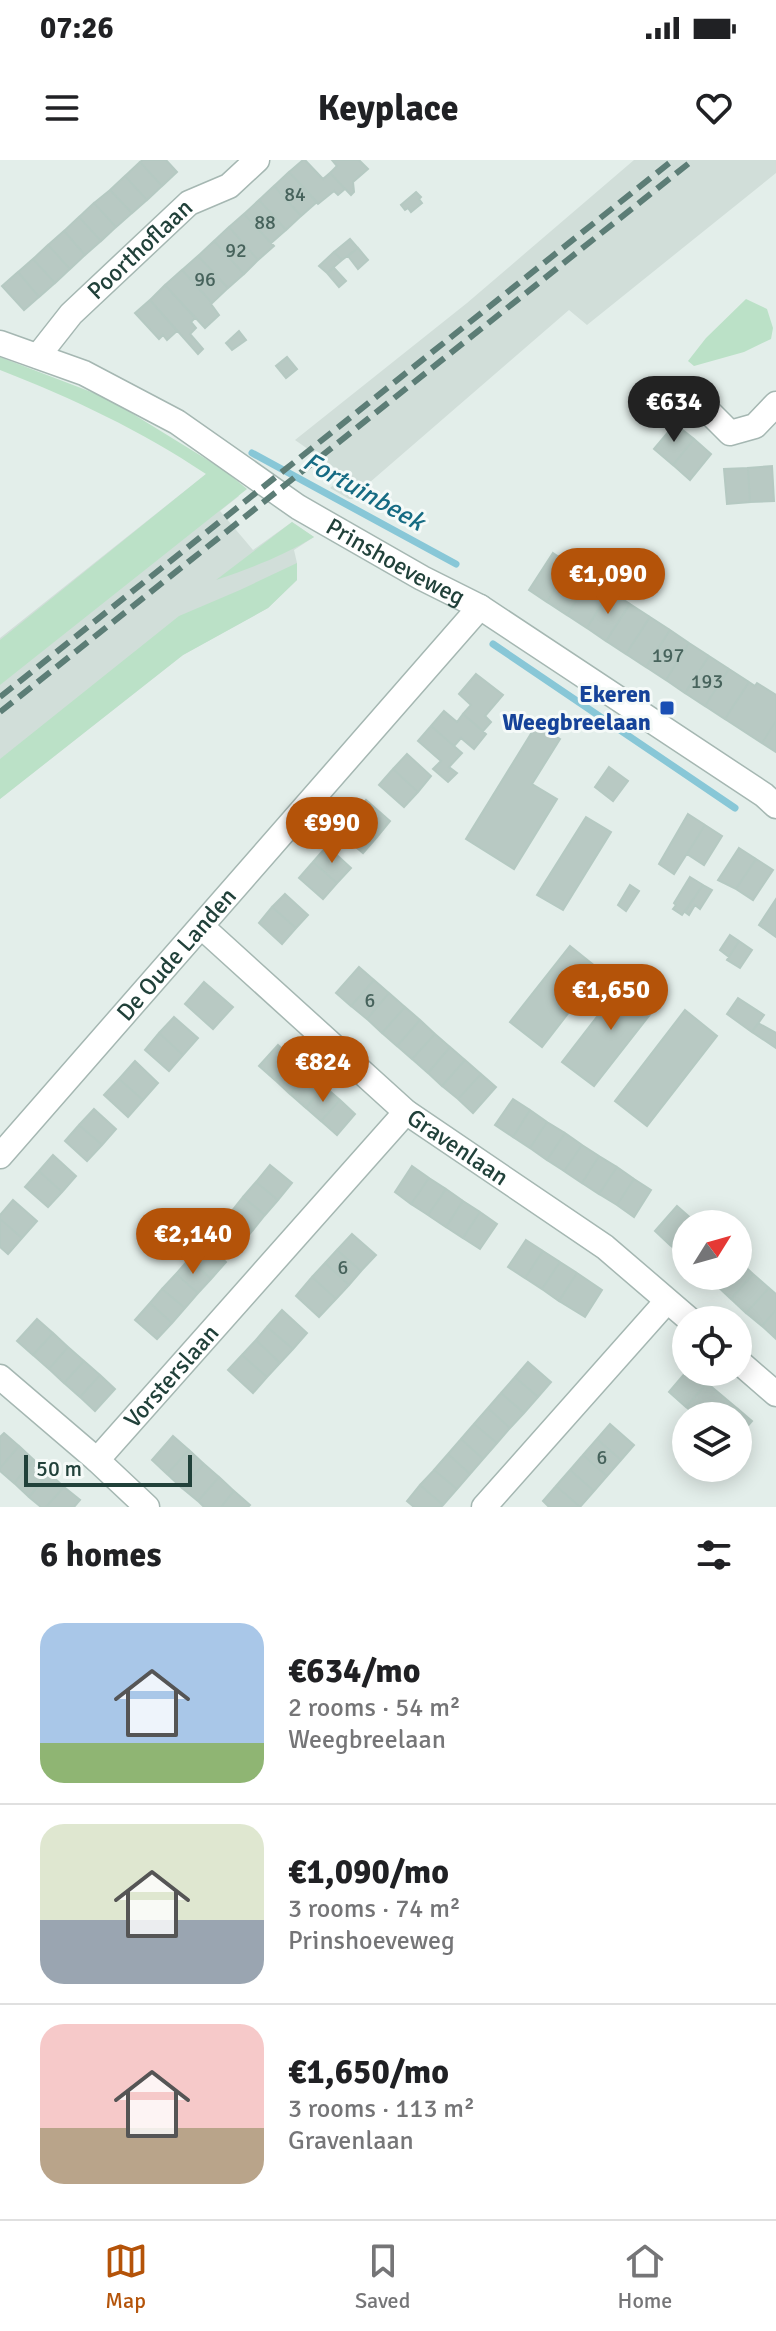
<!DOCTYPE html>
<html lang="en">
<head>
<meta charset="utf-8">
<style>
  body { margin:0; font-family:Signika,sans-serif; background:#f6f6f6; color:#202124; height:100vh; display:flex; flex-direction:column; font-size:30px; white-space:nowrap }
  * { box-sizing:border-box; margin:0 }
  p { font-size:26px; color:#757577 }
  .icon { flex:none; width:44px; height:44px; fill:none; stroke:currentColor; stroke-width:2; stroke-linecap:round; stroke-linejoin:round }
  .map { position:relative; height:1347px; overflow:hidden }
  .sheet { display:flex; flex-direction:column; background:#fff; flex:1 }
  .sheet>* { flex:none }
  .needle { width:52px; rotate:53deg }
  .fabs { position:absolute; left:672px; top:1050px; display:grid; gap:16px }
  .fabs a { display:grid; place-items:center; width:80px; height:80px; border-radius:50%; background:#fff; box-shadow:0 4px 20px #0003; font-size:40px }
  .scale { position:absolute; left:24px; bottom:20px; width:168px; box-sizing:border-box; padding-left:8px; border:4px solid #21413a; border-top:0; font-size:22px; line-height:28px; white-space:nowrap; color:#21413a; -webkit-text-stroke:6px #f5faf8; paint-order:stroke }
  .price { position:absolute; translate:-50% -68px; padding:0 18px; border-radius:28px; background:#b45309; color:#fff; font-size:26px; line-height:52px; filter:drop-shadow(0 2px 4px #0008) }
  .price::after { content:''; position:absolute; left:50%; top:48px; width:24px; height:18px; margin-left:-12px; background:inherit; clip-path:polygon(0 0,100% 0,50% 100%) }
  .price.on { background:#222; color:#fff }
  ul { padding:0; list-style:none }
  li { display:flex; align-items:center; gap:24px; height:200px; padding:0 40px }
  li+li { border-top:2px solid #e0e0e0 }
  li span { display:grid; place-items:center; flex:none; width:224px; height:160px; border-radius:24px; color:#555 }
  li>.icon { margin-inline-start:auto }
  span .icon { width:96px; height:96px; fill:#fffc; stroke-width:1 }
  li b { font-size:34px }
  h2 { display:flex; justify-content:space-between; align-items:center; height:96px; padding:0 40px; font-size:34px }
  .status { display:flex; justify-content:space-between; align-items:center; height:56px; padding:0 40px; background:#fff; direction:ltr }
  .status svg { height:22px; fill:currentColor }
  header { display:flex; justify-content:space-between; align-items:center; height:104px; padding:0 40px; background:#fff; font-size:36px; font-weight:700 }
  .menu { display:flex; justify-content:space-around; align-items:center; height:112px; border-top:2px solid #e0e0e0; background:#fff; font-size:22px; color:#757577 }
  .menu a { display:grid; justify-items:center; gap:4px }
  .menu .on { color:#b45309 }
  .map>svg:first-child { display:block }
  .built { fill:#d1ded9 }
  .green { fill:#bbe1c7 }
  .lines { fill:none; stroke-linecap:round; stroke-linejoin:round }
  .stream { stroke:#88c7d7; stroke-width:7 }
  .building { fill:#b8c9c3; stroke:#b5c9c2; stroke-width:2 }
  .minor-casing { stroke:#a5b7b2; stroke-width:27 }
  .minor { stroke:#fff; stroke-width:24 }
  .rail { stroke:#5c7d76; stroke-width:6; stroke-dasharray:16 8; stroke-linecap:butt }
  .transit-dot { fill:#1a4fb4; stroke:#f5faf8; stroke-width:3 }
  .labels { text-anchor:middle; stroke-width:6; stroke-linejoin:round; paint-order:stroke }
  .number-label { font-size:20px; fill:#47635c }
  .street-label { font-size:24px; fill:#21413a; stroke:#f5faf8 }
  .transit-label { font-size:24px; font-weight:bold; fill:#164399; stroke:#f5faf8; text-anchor:end }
  .water-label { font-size:26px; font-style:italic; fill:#166b83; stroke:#f5faf8 }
</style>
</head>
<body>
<div class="status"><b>07:26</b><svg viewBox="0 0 49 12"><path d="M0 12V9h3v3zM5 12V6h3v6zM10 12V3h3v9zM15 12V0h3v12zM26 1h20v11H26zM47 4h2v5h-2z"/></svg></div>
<header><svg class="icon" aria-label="menu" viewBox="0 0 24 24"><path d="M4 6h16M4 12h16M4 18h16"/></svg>Keyplace<svg class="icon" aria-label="heart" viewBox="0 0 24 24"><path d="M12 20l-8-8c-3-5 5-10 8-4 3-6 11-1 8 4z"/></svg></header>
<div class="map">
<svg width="776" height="1347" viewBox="0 0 776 1347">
  <rect width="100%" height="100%" fill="#e3eeea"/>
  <path class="built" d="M 634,0 L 776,0 L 776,13 L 587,165 L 569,150 L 369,323 L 363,333 L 357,339 L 349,339 L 330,328 L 345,315 L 295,280 L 467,143 Z
    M 206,314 L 239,336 L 220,351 L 253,390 L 292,362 L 314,377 L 294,390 L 297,403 L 297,420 L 268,448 L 183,495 L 0,639 L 0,478 Z"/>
  <path class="green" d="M 746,139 L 767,149 L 773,168 L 771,179 L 744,192 L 694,206 L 688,201 L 706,178 Z
    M 0,197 L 107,238 L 224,310 L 247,329 L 0,525 L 0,480 L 206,314 C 140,270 74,239 0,210 Z
    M 292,362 L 314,377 C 283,396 251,408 216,420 Z
    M 297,403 L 297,420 L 268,448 L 183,495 L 0,639 L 0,599 L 179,456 L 240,430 Z"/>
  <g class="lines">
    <path class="stream" d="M 252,293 L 456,404
      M 493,484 L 735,648"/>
  </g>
  <path class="building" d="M 143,0 L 166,0 L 177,12 L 162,26 L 140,2 Z
    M 303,0 L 305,0 L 323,19 L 330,13 L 345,29 L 338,35 L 334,31 L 318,44 L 289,12 Z
    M 332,0 L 359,0 L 368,9 L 353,22 L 354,32 L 351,35 L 330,13 L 337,6 Z
    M 140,2 L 162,26 L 147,40 L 125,16 Z
    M 289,12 L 317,42 L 301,56 L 274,26 Z
    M 125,16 L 147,40 L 132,53 L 110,30 Z
    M 274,26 L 301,56 L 286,70 L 259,40 Z
    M 110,30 L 132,53 L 116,67 L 94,43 Z
    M 416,32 L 421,37 L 419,39 L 422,43 L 411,52 L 408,48 L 405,50 L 401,45 Z
    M 259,40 L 286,70 L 271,83 L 244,54 Z
    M 94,43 L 116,67 L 101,81 L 79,57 Z
    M 244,54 L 274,86 L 258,100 L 229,67 Z
    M 79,57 L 101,81 L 85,95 L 64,71 Z
    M 229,67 L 258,100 L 244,114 L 214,81 Z
    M 64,71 L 85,95 L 70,109 L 48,85 Z
    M 350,79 L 358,88 L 342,100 L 334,92 Z
    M 214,81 L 244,114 L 228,128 L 198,96 Z
    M 48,85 L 70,109 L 55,123 L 33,99 Z
    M 358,88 L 368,100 L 358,109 L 348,96 Z
    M 334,92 L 342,100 L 327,113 L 319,106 Z
    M 198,96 L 228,128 L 212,143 L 182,110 Z
    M 33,99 L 55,123 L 39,137 L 18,112 Z
    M 334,108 L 346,121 L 339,127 L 327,113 Z
    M 182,110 L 212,143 L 211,144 L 219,155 L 205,168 L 165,125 Z
    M 18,112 L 39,137 L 24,150 L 2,126 Z
    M 165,125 L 195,158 L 191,162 L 196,168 L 190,174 L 203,189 L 198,194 L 150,140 Z
    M 150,140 L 177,171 L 167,180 L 163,175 L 159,179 L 135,153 Z
    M 239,171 L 246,180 L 232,190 L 226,183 Z
    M 287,197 L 297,209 L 286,218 L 276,206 Z
    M 675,264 L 694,279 L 673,305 L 654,289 Z
    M 694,279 L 711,294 L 690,320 L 673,305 Z
    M 772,306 L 774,341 L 750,342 L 748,308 Z
    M 748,308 L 750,342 L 727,344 L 724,309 Z
    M 553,393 L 571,405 L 547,442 L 529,430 Z
    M 571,405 L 591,418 L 567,455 L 547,442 Z
    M 591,418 L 610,431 L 587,468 L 567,455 Z
    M 610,431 L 630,444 L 606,481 L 587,468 Z
    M 630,444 L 650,457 L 626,494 L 606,481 Z
    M 650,457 L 670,470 L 646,507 L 626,494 Z
    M 670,470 L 689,483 L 666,520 L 646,507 Z
    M 689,483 L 709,496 L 685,533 L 666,520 Z
    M 709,496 L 729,509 L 705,546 L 685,533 Z
    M 729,509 L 749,522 L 725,559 L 705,546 Z
    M 476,514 L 503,535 L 485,556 L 491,562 L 483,571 L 463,554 L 471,545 L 459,534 Z
    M 749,522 L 755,526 L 757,523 L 776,535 L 776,561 L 762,583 L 725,559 Z
    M 444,551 L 457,562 L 463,554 L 486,574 L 474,589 L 461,578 L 454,586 L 431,566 Z
    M 776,561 L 776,592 L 762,583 Z
    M 537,564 L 560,579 L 532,624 L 557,639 L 514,709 L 466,679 Z
    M 431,566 L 462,593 L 449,607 L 457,613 L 448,622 L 433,609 L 441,601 L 418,581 Z
    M 407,594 L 431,616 L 418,632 L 393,609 Z
    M 609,607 L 628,621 L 613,641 L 595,627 Z
    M 393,609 L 418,632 L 404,647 L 379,625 Z
    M 366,640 L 390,661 L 377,677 L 353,655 Z
    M 688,654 L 705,665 L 674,714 L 659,704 Z
    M 353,655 L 377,677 L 363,693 L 338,672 Z
    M 586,657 L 611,672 L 563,750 L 537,735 Z
    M 705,665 L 722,676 L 704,705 L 687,694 Z
    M 327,686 L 351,708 L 337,723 L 313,702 Z
    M 739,688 L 756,699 L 736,729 L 718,720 Z
    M 756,699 L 773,710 L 753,740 L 736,729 Z
    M 313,702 L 337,723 L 323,739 L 299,718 Z
    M 690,717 L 703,725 L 682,755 L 673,749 L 676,745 L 674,743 Z
    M 630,725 L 639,731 L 626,751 L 618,745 Z
    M 703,725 L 712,730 L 700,749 L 695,745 L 689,755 L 685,752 Z
    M 285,734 L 308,755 L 296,768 L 272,747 Z
    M 776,739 L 776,777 L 759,765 Z
    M 272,747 L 296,768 L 282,784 L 259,763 Z
    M 730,775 L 739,781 L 729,797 L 720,790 Z
    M 739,781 L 752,790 L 740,808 L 727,800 Z
    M 570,786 L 601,811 L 542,887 L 510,862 Z
    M 359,807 L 374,820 L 351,846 L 336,833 Z
    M 627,818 L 659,843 L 594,926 L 562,902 Z
    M 374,820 L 389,833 L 367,859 L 351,846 Z
    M 204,822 L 233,847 L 213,869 L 185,844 Z
    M 389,833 L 405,847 L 382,873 L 367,859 Z
    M 738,838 L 764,855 L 752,872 L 727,854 Z
    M 405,847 L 420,860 L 397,886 L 382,873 Z
    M 685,850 L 717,876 L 647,966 L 615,941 Z
    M 174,857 L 198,878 L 183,895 L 159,873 Z
    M 420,860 L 435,874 L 412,899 L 397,886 Z
    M 758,863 L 776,873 L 776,888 L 752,872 Z
    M 159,873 L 183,895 L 169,911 L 145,890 Z
    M 435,874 L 450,887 L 428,913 L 412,899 Z
    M 278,885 L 293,899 L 275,920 L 259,906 Z
    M 450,887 L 465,900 L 442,926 L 428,913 Z
    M 293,899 L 309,913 L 290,934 L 275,920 Z
    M 465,900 L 481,914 L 458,939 L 442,926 Z
    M 135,901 L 158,923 L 143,940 L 119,919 Z
    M 309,913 L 324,926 L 306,948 L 290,934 Z
    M 481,914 L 496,927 L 473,953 L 458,939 Z
    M 119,919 L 143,940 L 128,957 L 104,935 Z
    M 324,926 L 340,940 L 321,961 L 306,948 Z
    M 513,939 L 530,950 L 513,977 L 495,965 Z
    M 340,940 L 355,954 L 337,975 L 321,961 Z
    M 94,949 L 116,969 L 102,985 L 79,965 Z
    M 530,950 L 547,962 L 530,988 L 513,977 Z
    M 547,962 L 565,973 L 547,1000 L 530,988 Z
    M 79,965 L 102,985 L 87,1001 L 65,981 Z
    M 565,973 L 582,985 L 564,1011 L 547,1000 Z
    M 582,985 L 599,996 L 582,1023 L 564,1011 Z
    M 53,995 L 76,1016 L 62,1032 L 39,1011 Z
    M 599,996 L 617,1007 L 599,1034 L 582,1023 Z
    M 270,1005 L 292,1023 L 278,1040 L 256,1022 Z
    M 412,1006 L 429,1018 L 411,1044 L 395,1032 Z
    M 617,1007 L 634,1019 L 617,1045 L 599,1034 Z
    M 39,1011 L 62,1032 L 48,1047 L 25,1027 Z
    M 429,1018 L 446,1029 L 428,1055 L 411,1044 Z
    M 634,1019 L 651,1030 L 634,1057 L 617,1045 Z
    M 256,1022 L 278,1040 L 265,1055 L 243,1037 Z
    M 446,1029 L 463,1041 L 446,1067 L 428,1055 Z
    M 243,1037 L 265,1055 L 253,1070 L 231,1052 Z
    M 13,1040 L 37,1061 L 22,1078 L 0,1059 L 0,1055 Z
    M 463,1041 L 480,1052 L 463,1078 L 446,1067 Z
    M 677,1046 L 693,1060 L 686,1064 L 686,1067 L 670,1085 L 655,1071 Z
    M 231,1052 L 253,1070 L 238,1088 L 216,1069 Z
    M 480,1052 L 497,1064 L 480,1089 L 463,1078 Z
    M 0,1059 L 22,1078 L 8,1094 L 0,1087 Z
    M 686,1067 L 686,1098 L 685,1098 L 670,1085 Z
    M 352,1074 L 376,1095 L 361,1111 L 337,1090 Z
    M 526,1080 L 543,1091 L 525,1118 L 508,1107 Z
    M 204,1082 L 226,1102 L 211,1119 L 189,1099 Z
    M 337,1090 L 361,1111 L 349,1125 L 325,1103 Z
    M 543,1091 L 560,1102 L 542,1129 L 525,1118 Z
    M 189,1099 L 211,1119 L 198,1133 L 176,1114 Z
    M 738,1100 L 753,1114 L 731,1139 L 716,1125 L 724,1116 L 738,1116 Z
    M 560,1102 L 577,1113 L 559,1141 L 542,1129 Z
    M 325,1103 L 349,1125 L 336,1139 L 312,1117 Z
    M 577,1113 L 602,1130 L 585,1157 L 559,1141 Z
    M 176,1114 L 198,1133 L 185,1148 L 162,1129 Z
    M 753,1114 L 769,1128 L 746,1153 L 731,1139 Z
    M 312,1117 L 336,1139 L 319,1157 L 296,1136 Z
    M 769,1128 L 776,1134 L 776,1150 L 762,1166 L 746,1153 Z
    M 162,1129 L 185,1148 L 172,1163 L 150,1143 Z
    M 150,1143 L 172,1163 L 157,1179 L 135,1160 Z
    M 282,1150 L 307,1173 L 293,1189 L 267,1167 Z
    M 776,1150 L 776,1179 L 762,1166 Z
    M 37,1159 L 53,1173 L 33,1195 L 17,1181 Z
    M 267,1167 L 293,1189 L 280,1203 L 256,1180 Z
    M 53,1173 L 68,1187 L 49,1209 L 33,1195 Z
    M 256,1180 L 280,1203 L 267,1217 L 242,1195 Z
    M 68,1187 L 84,1201 L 64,1223 L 49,1209 Z
    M 242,1195 L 267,1217 L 253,1233 L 228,1210 Z
    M 84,1201 L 100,1215 L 80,1237 L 64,1223 Z
    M 528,1202 L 551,1222 L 538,1237 L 515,1217 Z
    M 686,1212 L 695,1212 L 707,1223 L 686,1247 L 669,1232 Z
    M 100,1215 L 115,1229 L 95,1251 L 80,1237 Z
    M 515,1217 L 538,1237 L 524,1253 L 501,1233 Z
    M 707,1223 L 738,1249 L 732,1256 L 697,1256 L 686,1247 Z
    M 501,1233 L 524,1253 L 510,1268 L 488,1248 Z
    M 488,1248 L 510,1268 L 497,1283 L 474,1264 Z
    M 738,1249 L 752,1261 L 738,1277 L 738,1256 L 732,1256 Z
    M 474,1264 L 497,1283 L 483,1299 L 461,1279 Z
    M 610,1264 L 634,1285 L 621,1300 L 597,1279 Z
    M 4,1273 L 19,1286 L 0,1308 L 0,1277 Z
    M 173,1276 L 189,1290 L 167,1314 L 152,1300 Z
    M 461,1279 L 483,1299 L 470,1314 L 448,1294 Z
    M 597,1279 L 621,1300 L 607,1316 L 583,1295 Z
    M 19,1286 L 34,1300 L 14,1323 L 0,1311 L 0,1308 Z
    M 189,1290 L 204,1304 L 182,1328 L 167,1314 Z
    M 448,1294 L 470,1314 L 457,1329 L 434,1310 Z
    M 583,1295 L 607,1316 L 594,1331 L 570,1310 Z
    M 34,1300 L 49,1313 L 29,1337 L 14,1323 Z
    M 204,1304 L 219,1317 L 198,1341 L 182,1328 Z
    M 434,1310 L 457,1329 L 443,1345 L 420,1325 Z
    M 570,1310 L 594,1331 L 580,1347 L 556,1326 Z
    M 49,1313 L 64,1327 L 46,1347 L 41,1347 L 29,1337 Z
    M 219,1317 L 234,1331 L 221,1347 L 204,1347 L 198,1341 Z
    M 420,1325 L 443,1345 L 441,1347 L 414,1347 L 407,1341 Z
    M 556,1326 L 580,1347 L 549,1347 L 543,1341 Z
    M 64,1327 L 80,1340 L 74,1347 L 46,1347 Z
    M 234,1331 L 250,1345 L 248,1347 L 221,1347 Z"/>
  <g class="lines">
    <defs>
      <g id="minor">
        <path id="s1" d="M 0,183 L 84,213 L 177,262 L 298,347 L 422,418 L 480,447 L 764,635 L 776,646"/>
        <path id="s2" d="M 38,196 L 71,154 L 189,43 L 229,26 L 257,0"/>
        <path d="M 698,241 L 730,273 L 755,266 L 776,244"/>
        <path id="s3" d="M 202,767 L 406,952 L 605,1087 L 690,1160"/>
        <path id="s4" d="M 0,996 L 480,447"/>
        <path d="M 738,1201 L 776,1234"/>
        <path d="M 0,1217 L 97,1300 L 147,1347"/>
        <path id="s5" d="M 97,1300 L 406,952"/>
        <path d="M 484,1347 L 667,1141"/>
      </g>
    </defs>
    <use href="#minor" class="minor-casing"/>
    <use href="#minor" class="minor"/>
    <path class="rail" d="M 0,537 L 673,0
      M 0,552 L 693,0"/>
  </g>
  <rect class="transit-dot" x="659" y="540" width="16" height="16" rx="4"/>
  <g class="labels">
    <g class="number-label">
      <text x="295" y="41">84</text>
      <text x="265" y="69">88</text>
      <text x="236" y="97">92</text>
      <text x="205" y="126">96</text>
      <text x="668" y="502">197</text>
      <text x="707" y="528">193</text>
      <text x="370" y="847">6</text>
      <text x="343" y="1114">6</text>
      <text x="602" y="1304">6</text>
    </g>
    <g class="street-label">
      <text dy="8" stroke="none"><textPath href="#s2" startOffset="148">Poorthoflaan</textPath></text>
      <text dy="8" stroke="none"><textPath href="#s1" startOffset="454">Prinshoeveweg</textPath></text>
      <text dy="8" stroke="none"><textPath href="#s4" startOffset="268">De Oude Landen</textPath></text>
      <text dy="8" stroke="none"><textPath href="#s3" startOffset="338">Gravenlaan</textPath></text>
      <text dy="8" stroke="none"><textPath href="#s5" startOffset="112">Vorsterslaan</textPath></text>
    </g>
    <g class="transit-label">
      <text x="651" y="542">Ekeren<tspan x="651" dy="28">Weegbreelaan</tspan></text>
    </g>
    <g class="water-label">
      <text transform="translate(364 331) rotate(29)" y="9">Fortuinbeek</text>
    </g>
  </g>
</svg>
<div class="fabs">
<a><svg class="needle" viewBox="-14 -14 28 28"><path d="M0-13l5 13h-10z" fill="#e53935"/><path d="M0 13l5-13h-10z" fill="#757577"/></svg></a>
<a><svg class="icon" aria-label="locate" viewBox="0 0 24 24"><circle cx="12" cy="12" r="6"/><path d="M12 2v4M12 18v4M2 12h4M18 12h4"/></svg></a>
<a><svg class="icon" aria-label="layers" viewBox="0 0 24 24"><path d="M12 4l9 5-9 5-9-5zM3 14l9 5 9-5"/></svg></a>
</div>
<div class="scale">50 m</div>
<b class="price on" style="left:674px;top:284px">€634</b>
<b class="price" style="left:608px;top:456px">€1,090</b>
<b class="price" style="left:332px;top:705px">€990</b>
<b class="price" style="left:611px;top:872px">€1,650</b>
<b class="price" style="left:323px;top:944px">€824</b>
<b class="price" style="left:193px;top:1116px">€2,140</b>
</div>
<section class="sheet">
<h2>6 homes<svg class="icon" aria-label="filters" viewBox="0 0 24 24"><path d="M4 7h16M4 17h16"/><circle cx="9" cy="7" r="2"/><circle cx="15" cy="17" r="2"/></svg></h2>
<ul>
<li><span style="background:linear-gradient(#a9c7e8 75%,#8fb573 0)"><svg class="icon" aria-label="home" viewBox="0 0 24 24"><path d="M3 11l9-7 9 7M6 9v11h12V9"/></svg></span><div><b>€634/mo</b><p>2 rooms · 54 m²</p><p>Weegbreelaan</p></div></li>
<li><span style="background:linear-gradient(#dfe7d0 60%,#9aa5b1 0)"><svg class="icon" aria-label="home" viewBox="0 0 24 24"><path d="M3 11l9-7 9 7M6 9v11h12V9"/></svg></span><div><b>€1,090/mo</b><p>3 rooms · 74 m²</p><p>Prinshoeveweg</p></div></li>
<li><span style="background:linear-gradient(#f6c9c9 65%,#b9a48a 0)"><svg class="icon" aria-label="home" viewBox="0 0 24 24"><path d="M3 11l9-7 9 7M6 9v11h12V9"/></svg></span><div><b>€1,650/mo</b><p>3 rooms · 113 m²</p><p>Gravenlaan</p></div></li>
</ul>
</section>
<nav class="menu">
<a class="on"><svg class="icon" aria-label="map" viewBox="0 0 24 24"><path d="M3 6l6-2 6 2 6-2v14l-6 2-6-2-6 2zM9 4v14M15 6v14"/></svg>Map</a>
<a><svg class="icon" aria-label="saved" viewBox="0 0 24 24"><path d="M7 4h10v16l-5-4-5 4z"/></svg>Saved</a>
<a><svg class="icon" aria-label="home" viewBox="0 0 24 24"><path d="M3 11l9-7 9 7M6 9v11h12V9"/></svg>Home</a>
</nav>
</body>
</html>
